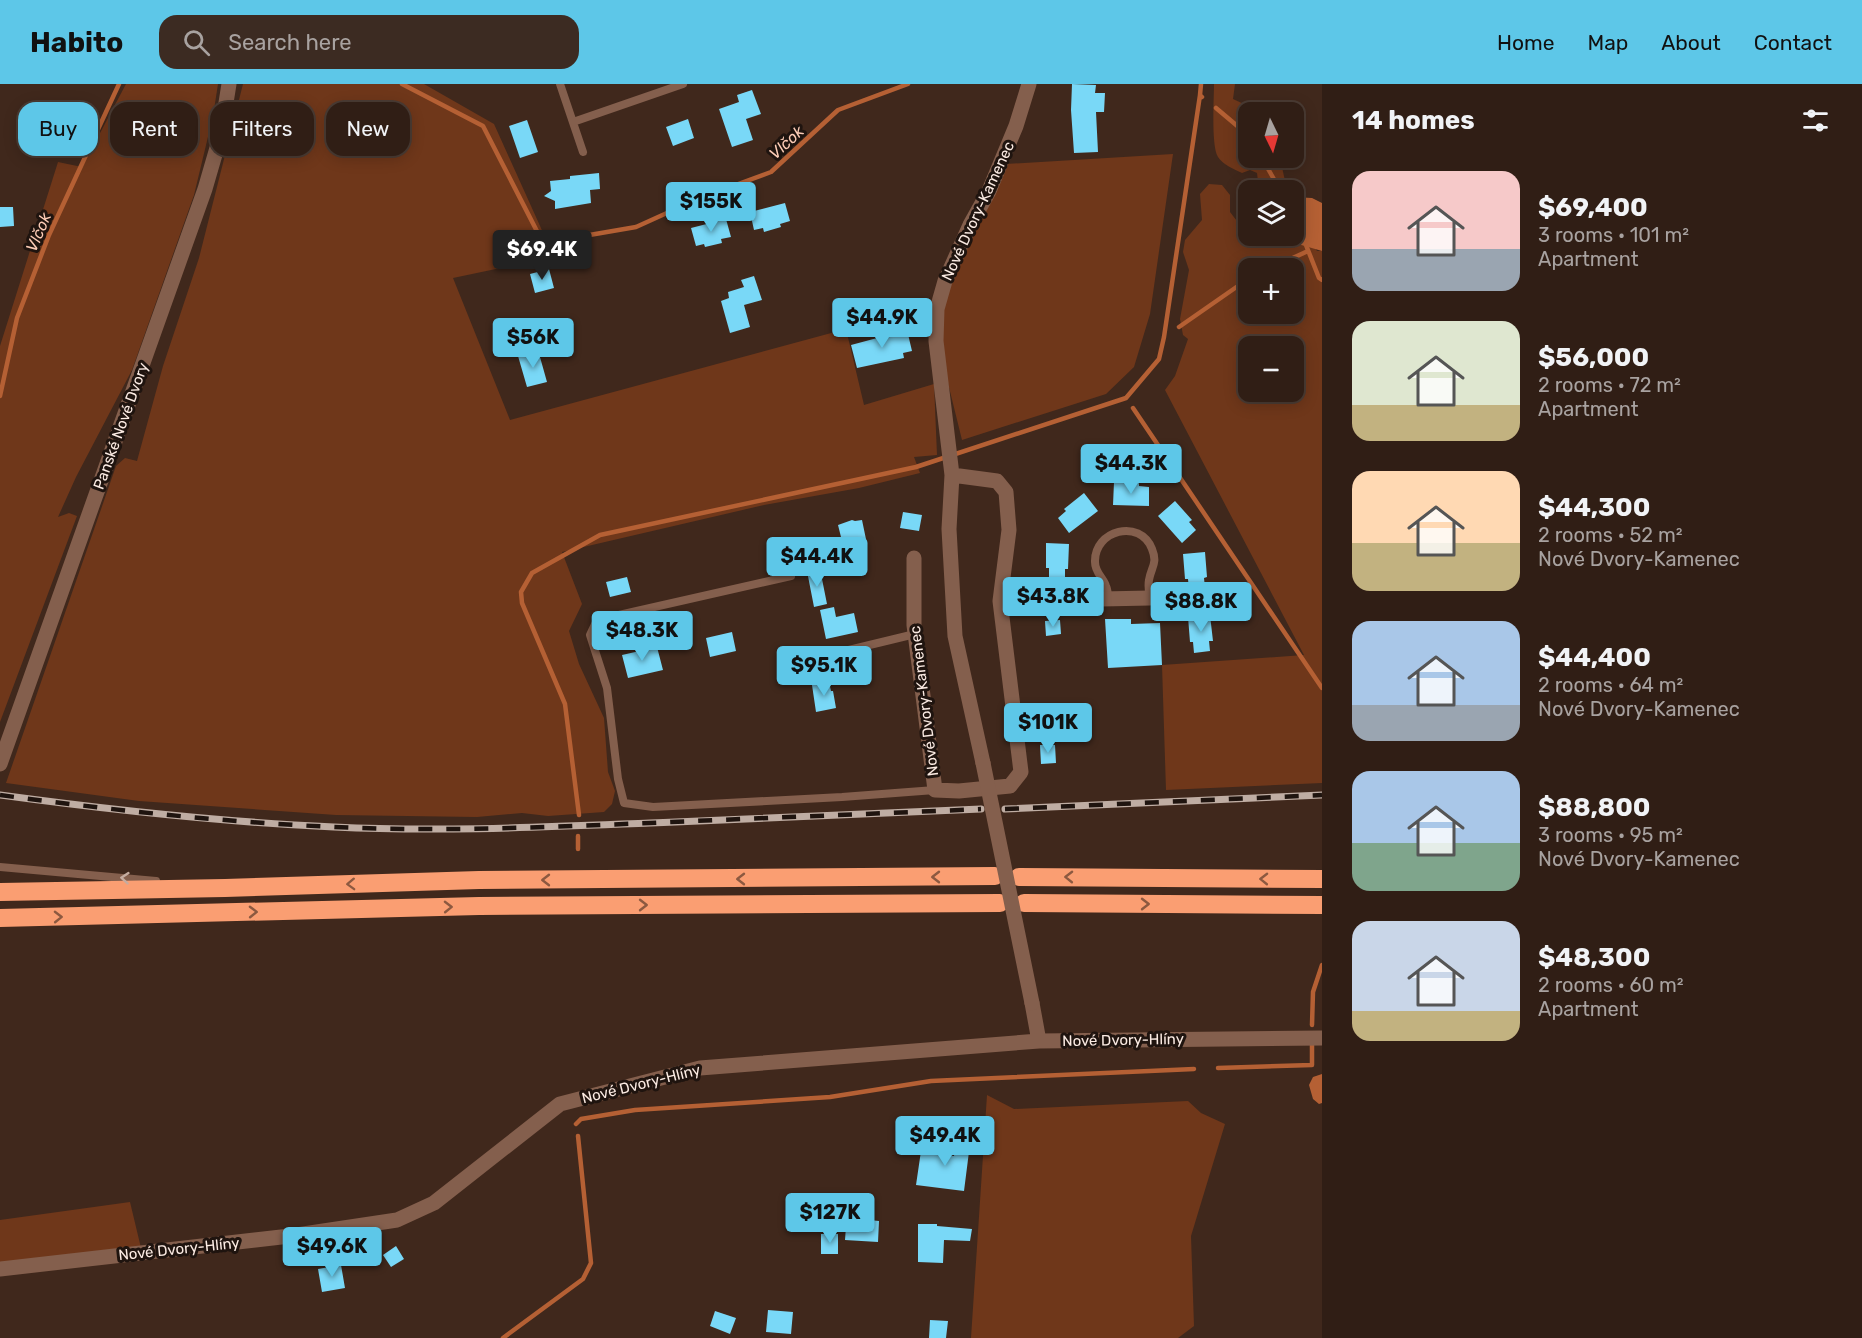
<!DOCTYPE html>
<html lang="en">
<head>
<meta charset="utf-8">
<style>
  body { margin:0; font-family:Rubik,sans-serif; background:#3c2b22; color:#f1f3f6; height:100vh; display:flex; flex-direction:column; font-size:22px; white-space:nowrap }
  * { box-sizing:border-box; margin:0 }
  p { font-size:20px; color:#a8a2a0 }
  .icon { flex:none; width:33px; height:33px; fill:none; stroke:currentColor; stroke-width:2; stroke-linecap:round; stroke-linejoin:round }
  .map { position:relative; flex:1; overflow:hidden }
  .sheet { display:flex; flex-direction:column; background:#301e15; width:540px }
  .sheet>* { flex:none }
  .banner { position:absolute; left:18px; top:18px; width:570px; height:54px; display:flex; gap:12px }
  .needle { width:39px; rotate:175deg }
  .fabs { position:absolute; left:1238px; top:18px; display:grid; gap:12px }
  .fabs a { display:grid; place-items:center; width:66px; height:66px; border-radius:12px; background:#301e15; box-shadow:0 3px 15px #0003,0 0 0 2px #4b3c34; font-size:30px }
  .price { position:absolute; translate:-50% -51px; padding:0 14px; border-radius:6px; background:#5dc7e8; color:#111; font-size:20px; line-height:39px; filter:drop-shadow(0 2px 3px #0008) }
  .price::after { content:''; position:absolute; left:50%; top:36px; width:18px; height:14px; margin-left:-9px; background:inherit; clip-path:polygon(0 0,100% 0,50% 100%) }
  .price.selected { background:#222; color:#fff }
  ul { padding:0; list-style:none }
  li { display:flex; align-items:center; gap:18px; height:150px; padding:0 30px }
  li span { display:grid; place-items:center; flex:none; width:168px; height:120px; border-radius:18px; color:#555 }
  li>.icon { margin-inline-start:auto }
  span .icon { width:72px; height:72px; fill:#fffc; stroke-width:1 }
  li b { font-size:26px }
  h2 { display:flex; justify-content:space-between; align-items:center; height:72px; padding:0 30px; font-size:26px }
  .tag { padding:0 21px; border-radius:18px; background:#301e15; box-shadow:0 3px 15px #0003,0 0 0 2px #4b3c34; font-size:21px; line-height:54px }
  .tag.selected { background:#5dc7e8; color:#111 }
  header { display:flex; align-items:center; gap:36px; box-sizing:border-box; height:84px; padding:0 30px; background:#5dc7e8; color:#111 }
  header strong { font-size:28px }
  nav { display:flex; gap:33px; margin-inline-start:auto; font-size:21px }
  .search { width:420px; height:54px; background:#3c2b22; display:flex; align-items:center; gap:15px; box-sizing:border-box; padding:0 21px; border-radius:18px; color:#a8a2a0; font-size:22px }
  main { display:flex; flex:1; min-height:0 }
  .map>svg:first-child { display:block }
  .green { fill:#6f371a; fill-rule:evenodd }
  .water { fill:#b56034 }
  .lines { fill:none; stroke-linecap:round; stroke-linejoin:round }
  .stream { stroke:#b56034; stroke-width:4.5 }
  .building { fill:#79d8f7 }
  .lane { stroke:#845f4d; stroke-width:8 }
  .street { stroke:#845f4d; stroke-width:15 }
  .highway { stroke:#fa9e72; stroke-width:18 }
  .rail-casing { stroke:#bfada3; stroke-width:7 }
  .rail { stroke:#1f140f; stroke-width:4.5; stroke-dasharray:14; stroke-linecap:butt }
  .street-bridge { stroke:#845f4d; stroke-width:15 }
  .oneway { stroke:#8c5940 }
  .oneway2 { stroke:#c5aca0 }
  .labels { text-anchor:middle; stroke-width:6; stroke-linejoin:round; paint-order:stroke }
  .street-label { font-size:15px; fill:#fbebe3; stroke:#1f140f }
  .water-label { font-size:16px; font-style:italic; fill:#fcccb6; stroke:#1f140f }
</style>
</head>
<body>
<header>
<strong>Habito</strong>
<div class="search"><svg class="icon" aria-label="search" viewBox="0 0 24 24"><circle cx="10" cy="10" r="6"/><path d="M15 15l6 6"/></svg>Search here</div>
<nav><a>Home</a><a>Map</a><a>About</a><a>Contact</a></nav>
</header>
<main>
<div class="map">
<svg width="1322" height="1254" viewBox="0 0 1322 1254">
  <rect width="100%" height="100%" fill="#40281c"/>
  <path class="green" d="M 126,0 L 218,0 L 213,32 L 194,111 L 132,286 L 76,393 L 58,433 L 69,429 L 77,432 L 0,638 L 0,262 L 58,78 L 82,83 Z
    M 243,0 L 424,0 L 494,40 L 545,153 L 540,174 L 531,180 L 520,180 L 453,194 L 510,336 L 846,245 L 864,321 L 934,300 L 937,371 L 914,373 L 920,389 L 859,404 L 764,421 L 562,468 L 582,520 L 569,547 L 579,580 L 604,634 L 608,688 L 615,707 L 612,720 L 604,728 L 548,732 L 522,729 L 477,733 L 336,731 L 139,717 L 6,699 L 116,382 L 125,374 L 137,377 L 163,282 L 199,174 Z
    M 1214,0 L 1235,0 L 1233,15 L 1261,28 L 1248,28 L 1248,74 L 1280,74 L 1287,106 L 1259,106 L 1257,89 L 1250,86 L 1242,89 C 1234,85 1223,81 1218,73 C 1211,62 1214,15 1214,0 Z
    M 1173,70 L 1150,230 L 1134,283 L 1106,310 L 962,356 L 946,291 L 941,235 L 950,198 L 1006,80 Z
    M 1209,100 L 1222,101 L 1230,111 L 1230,128 L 1240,141 L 1248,141 L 1248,152 L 1293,152 L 1293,129 L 1317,167 L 1322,167 L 1322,699 L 1166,706 L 1162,581 L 1304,571 L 1165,306 L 1175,292 L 1188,255 L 1183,251 L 1180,235 L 1189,186 L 1183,168 L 1185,156 L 1202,136 L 1200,110 ZM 1248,184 L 1293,184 L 1293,230 L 1248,230 ZM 1248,262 L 1293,262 L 1293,308 L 1248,308 Z
    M 987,1011 L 1014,1025 L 1188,1017 L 1201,1029 L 1225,1040 L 1191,1152 L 1194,1242 L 1178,1254 L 971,1254 Z
    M 130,1118 L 141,1164 L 0,1181 L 0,1136 Z"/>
  <path class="water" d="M 1293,113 L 1312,114 L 1322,119 L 1322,167 L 1298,160 L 1292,152 Z
    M 1322,990 L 1322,1019 L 1319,1020 L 1313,1015 L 1309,1001 L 1313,993 Z"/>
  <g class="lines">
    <path class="stream" d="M 402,0 L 483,42 L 543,159 L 636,143 L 700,114 L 771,88 L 838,26 L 908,0
      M 1201,0 L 1200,11 L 1202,13
      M 1216,24 L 1248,51
      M 1262,74 L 1280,106
      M 1304,156 L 1319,194 L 1322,196
      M 1271,184 L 1308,167
      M 1179,243 L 1248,195
      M 0,312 L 17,234 L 49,151 L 119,0
      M 1133,324 L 1322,604
      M 579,731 L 565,620 L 522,519 L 521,508 L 532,489 L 600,451 L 916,383 L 1126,314 L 1159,275 L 1164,253 L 1200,11
      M 578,765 L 578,752
      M 1312,941 L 1313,908 L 1322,881
      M 1218,984 L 1312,981 L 1312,961
      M 576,1040 L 581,1035 L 635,1026 L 830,1013 L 931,997 L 1194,985
      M 503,1254 L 583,1195 L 591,1179 L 578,1052"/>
  </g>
  <path class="building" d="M 1072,0 L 1096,1 L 1095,9 L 1105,9 L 1104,28 L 1096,28 L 1098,68 L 1074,69 L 1071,26 Z
    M 752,6 L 761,30 L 746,35 L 753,56 L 732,63 L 719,25 L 739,18 L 737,11 Z
    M 68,32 L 70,62 L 55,64 L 54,55 L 27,57 L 26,35 Z
    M 688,35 L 694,54 L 673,62 L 666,43 Z
    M 527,36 L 538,68 L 520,74 L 509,42 Z
    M 599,89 L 600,105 L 590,106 L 591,119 L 555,125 L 555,117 L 544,112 L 551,107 L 550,97 L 570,95 L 570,92 Z
    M 785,119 L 790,137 L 780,140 L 781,143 L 764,148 L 763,144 L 754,146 L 750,128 Z
    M 0,123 L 13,123 L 14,142 L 0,143 Z
    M 726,135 L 731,153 L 721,155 L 722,159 L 705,163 L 704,160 L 696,162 L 691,144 Z
    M 549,185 L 554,204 L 535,209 L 530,190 Z
    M 754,192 L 762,216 L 744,221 L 750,243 L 730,249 L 721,217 L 729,214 L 728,208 L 744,203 L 741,196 Z
    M 907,246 L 912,267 L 903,269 L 904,274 L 857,284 L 851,261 Z
    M 538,266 L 547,298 L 527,303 L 518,272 Z
    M 1114,398 L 1139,399 L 1139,402 L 1149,403 L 1149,422 L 1113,421 Z
    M 1084,409 L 1098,427 L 1069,449 L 1058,434 L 1066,427 L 1064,425 Z
    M 1175,417 L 1192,436 L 1189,438 L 1196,446 L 1182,459 L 1158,432 Z
    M 903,428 L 922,431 L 919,447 L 900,444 Z
    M 852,436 L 855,437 L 862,436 L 867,460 L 863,461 L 865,469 L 851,473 L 849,464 L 844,465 L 838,441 Z
    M 1046,459 L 1069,460 L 1068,485 L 1065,485 L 1065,495 L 1049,495 L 1049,484 L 1046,484 Z
    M 1205,468 L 1207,493 L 1204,494 L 1205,504 L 1189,505 L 1188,495 L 1185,495 L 1183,470 Z
    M 820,485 L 827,520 L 814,523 L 807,487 Z
    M 627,493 L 631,508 L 610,513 L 606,498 Z
    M 834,523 L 836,533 L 854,529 L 858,548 L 826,555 L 820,526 Z
    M 1210,531 L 1213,557 L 1209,557 L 1210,567 L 1194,569 L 1193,558 L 1190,558 L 1188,533 Z
    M 1105,535 L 1131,535 L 1131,540 L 1160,539 L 1162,581 L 1108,584 Z
    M 1060,536 L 1061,550 L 1046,552 L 1045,537 Z
    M 732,548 L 736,567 L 710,573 L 706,554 Z
    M 657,563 L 663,586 L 628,594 L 622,571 Z
    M 829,598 L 831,607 L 833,607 L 836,624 L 816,628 L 812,601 Z
    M 1040,661 L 1055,661 L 1056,679 L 1041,680 Z
    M 957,1050 L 971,1052 L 964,1107 L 916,1101 L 921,1067 L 954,1072 Z
    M 847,1128 L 860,1128 L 860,1135 L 879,1137 L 878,1158 L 845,1156 Z
    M 918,1140 L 937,1140 L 937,1142 L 972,1145 L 970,1157 L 944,1156 L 943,1179 L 918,1178 Z
    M 821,1150 L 838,1150 L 838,1170 L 821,1170 Z
    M 396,1162 L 404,1175 L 391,1183 L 383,1171 Z
    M 341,1181 L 345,1204 L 322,1208 L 318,1185 Z
    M 768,1226 L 793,1228 L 791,1250 L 766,1248 Z
    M 715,1227 L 736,1234 L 730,1250 L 710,1242 Z
    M 930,1236 L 948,1237 L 946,1254 L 929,1254 Z"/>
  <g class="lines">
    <path class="lane" d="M 560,0 L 583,68
      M 573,38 L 683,0
      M 791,492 L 597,536 L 590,551 L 607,604 L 618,695 L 624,719 L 653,723 L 842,713 L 935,706
      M 1108,516 C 1108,512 1108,506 1106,502 C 1103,493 1095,489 1095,478 C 1094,446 1140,434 1152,465 C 1158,480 1151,483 1149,496 C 1148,501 1149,509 1150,514
      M 824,572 L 915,550
      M 0,783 L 156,797"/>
    <path class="street" d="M 952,391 L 949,445 L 955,552 L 983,679
      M 914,474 L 914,541 L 935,706 L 959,707 L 1010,702 L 1021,688 L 1000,517 L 1009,446 L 1006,408 L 997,397 L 952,391 L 936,257 L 937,225 L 945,197 L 970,141 L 989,107 L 1016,42 L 1029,0
      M 1000,517 L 1150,514
      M 0,680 L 205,105 L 221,50 L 229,0
      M 1032,919 L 1039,957
      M 0,1185 L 290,1152 L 397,1136 L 434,1119 L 560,1020 L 700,984 L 1039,957 L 1322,954"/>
    <path class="highway" d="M 1019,793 L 1322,795
      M 0,808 L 225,804 L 479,796 L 995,792
      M 1024,819 L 1322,821
      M 0,834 L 479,822 L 1000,819"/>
    <defs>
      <path id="rail" d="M 0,711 C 111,726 222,738 334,743 C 439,748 545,743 650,739 C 760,734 870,730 981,725
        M 1005,725 L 1322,711"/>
    </defs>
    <use href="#rail" class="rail-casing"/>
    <use href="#rail" class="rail"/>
    <path class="street-bridge" d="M 983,679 L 1032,919"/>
  </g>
  <defs><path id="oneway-chevron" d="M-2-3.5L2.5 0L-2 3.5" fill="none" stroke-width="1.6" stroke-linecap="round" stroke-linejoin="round" transform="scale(1.5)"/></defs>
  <g class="oneway">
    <use href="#oneway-chevron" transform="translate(936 793) rotate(180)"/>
    <use href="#oneway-chevron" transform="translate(1069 793) rotate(-179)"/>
    <use href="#oneway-chevron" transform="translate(741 795) rotate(180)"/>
    <use href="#oneway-chevron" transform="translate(1264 795) rotate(-179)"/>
    <use href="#oneway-chevron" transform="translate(546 796) rotate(180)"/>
    <use href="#oneway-chevron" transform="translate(351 800) rotate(178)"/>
    <use href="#oneway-chevron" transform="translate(1145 820)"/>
    <use href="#oneway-chevron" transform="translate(643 821)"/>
    <use href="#oneway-chevron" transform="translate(448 823) rotate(-1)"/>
    <use href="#oneway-chevron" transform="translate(253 828) rotate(-1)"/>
    <use href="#oneway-chevron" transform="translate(58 833) rotate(-1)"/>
  </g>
  <use class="oneway2" href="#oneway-chevron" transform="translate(125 794) rotate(-175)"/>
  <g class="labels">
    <g class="street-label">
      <text transform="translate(978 127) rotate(-65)" y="5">Nové Dvory-Kamenec</text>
      <text transform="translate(121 342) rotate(-70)" y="5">Panské Nové Dvory</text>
      <text transform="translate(924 617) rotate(-97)" y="5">Nové Dvory-Kamenec</text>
      <text transform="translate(1123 956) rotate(-1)" y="5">Nové Dvory-Hlíny</text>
      <text transform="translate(641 1000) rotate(-14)" y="5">Nové Dvory-Hlíny</text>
      <text transform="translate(179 1165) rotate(-6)" y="5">Nové Dvory-Hlíny</text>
    </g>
    <g class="water-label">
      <text transform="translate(786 58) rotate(-43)" y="6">Vlčok</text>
      <text transform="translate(38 148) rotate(-67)" y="6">Vlčok</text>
    </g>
  </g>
</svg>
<div class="fabs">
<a><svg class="needle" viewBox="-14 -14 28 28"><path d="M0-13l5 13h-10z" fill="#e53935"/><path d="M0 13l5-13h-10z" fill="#a8a2a0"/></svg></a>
<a><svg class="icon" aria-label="layers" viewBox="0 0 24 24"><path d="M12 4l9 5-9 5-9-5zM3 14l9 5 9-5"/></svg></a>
<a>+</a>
<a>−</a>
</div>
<b class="price" style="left:711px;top:149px">$155K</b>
<b class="price selected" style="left:542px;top:197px">$69.4K</b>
<b class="price" style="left:882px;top:265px">$44.9K</b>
<b class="price" style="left:533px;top:285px">$56K</b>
<b class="price" style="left:1131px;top:411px">$44.3K</b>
<b class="price" style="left:817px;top:504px">$44.4K</b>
<b class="price" style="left:1053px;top:544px">$43.8K</b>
<b class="price" style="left:1201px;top:549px">$88.8K</b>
<b class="price" style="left:642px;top:578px">$48.3K</b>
<b class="price" style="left:824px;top:613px">$95.1K</b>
<b class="price" style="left:1048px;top:670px">$101K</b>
<b class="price" style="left:945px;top:1083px">$49.4K</b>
<b class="price" style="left:830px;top:1160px">$127K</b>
<b class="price" style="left:332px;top:1194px">$49.6K</b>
<div class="banner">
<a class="tag selected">Buy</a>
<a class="tag">Rent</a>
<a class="tag">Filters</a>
<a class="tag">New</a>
</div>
</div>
<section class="sheet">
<h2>14 homes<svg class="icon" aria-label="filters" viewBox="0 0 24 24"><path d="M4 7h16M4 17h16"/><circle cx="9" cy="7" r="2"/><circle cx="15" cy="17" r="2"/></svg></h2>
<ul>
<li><span style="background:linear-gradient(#f6c9c9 65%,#9aa5b1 0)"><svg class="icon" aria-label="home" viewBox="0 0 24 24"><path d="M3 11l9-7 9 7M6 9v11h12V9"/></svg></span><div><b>$69,400</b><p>3 rooms · 101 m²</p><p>Apartment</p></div></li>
<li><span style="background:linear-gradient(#dfe7d0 70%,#c2b280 0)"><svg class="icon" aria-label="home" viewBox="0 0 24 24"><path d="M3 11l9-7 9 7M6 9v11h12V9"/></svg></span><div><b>$56,000</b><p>2 rooms · 72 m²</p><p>Apartment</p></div></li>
<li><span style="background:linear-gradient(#ffd9b3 60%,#c2b280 0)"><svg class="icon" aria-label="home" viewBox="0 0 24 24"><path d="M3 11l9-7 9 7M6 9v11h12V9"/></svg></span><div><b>$44,300</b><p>2 rooms · 52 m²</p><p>Nové Dvory-Kamenec</p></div></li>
<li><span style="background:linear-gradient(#a9c7e8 70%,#9aa5b1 0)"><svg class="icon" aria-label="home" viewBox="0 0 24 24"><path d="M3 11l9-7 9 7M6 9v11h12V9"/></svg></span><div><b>$44,400</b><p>2 rooms · 64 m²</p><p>Nové Dvory-Kamenec</p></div></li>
<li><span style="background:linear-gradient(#a9c7e8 60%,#7fa58c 0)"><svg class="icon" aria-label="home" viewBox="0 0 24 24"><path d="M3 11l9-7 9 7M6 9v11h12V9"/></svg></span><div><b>$88,800</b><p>3 rooms · 95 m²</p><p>Nové Dvory-Kamenec</p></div></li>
<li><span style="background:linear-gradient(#c9d6e8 75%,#c2b280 0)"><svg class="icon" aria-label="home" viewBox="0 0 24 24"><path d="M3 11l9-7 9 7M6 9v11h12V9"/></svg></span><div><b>$48,300</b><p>2 rooms · 60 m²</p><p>Apartment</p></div></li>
</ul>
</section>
</main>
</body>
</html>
